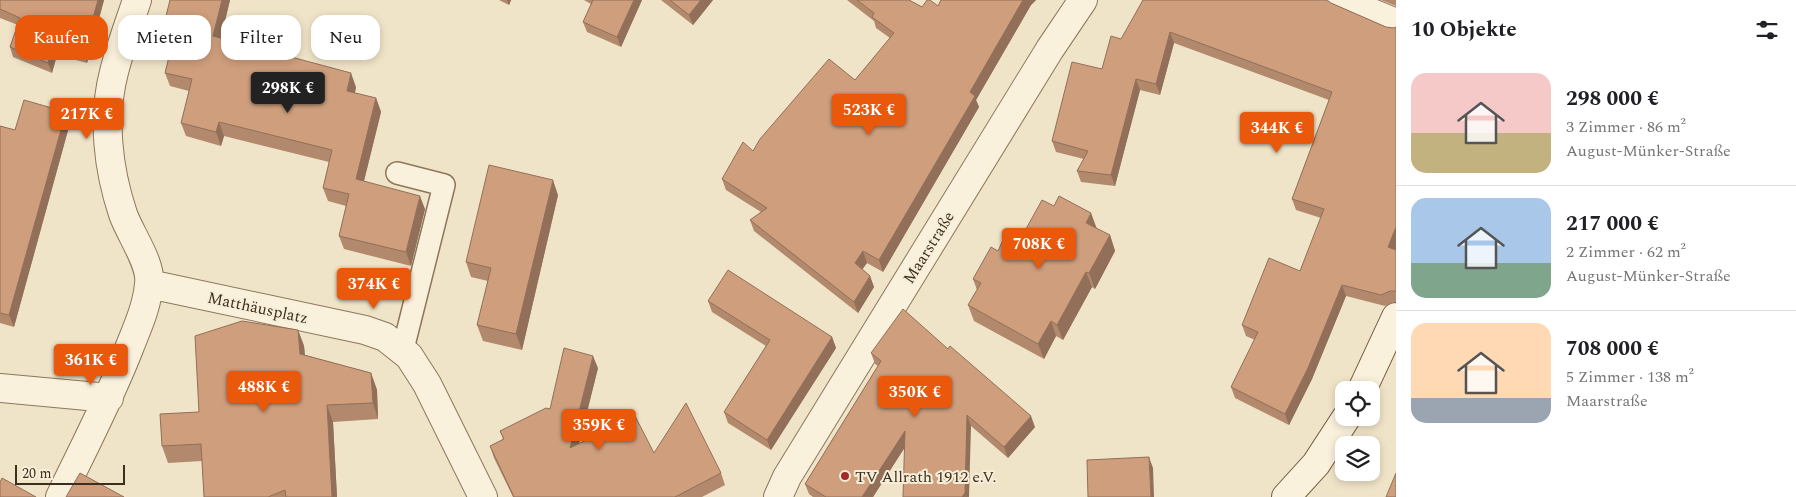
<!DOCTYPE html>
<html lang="de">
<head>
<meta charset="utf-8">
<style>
  body { margin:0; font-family:Spectral,serif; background:#f6f6f6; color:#202124; height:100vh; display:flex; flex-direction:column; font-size:19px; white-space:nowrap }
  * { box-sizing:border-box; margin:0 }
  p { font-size:16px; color:#757577 }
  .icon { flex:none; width:28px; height:28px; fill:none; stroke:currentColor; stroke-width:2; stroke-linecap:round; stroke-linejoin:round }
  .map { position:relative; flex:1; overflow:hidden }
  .drawer { display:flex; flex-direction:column; background:#fff; width:400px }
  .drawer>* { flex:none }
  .banner { position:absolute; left:15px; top:15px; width:475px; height:45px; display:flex; gap:10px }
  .controls { position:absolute; left:1335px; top:381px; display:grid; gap:10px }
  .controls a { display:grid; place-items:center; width:45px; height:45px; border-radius:10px; background:#fff; box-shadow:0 2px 8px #0003; font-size:25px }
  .scale { position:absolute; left:15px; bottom:12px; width:110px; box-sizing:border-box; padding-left:5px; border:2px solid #3d2e20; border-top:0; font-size:14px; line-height:18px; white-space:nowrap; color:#3d2e20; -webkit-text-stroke:4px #f7eed8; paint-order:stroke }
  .price { position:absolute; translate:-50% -42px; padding:0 11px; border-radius:5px; background:#ea580c; color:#fff; font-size:16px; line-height:32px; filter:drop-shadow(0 1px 2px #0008) }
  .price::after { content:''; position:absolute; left:50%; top:30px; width:15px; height:11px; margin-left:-8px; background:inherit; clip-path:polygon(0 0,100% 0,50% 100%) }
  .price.active { background:#222; color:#fff }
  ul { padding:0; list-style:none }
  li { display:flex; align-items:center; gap:15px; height:125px; padding:0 15px }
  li+li { border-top:1px solid #e0e0e0 }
  li span { display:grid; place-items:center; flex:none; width:140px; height:100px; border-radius:15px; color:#555 }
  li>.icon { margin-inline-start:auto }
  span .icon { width:60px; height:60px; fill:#fffc; stroke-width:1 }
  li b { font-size:21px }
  h2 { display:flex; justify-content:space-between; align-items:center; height:60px; padding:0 15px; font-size:21px }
  .pill { padding:0 18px; border-radius:15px; background:#fff; box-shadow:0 2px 8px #0003; font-size:18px; line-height:45px }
  .pill.active { background:#ea580c; color:#fff }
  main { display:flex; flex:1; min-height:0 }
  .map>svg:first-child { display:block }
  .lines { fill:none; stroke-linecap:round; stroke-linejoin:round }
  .lane-casing { stroke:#8d765c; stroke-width:24 }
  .street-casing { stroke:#8d765c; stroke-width:30 }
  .secondary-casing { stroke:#6f573f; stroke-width:30 }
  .lane { stroke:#faf1dc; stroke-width:21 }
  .street { stroke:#faf1dc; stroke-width:28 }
  .secondary { stroke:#faf1dc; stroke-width:28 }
  .wall { fill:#b2896c }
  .shaded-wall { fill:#916f58 }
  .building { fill:#cf9f7d; stroke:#916f58 }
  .poi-dot { fill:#9e2a2b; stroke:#f7eed8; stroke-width:2 }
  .labels { text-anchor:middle; stroke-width:4; stroke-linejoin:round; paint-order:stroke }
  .street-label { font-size:16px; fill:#3d2e20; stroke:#f7eed8 }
  .poi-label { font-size:16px; fill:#3d2e20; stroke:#f7eed8; text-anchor:start }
</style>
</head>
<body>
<main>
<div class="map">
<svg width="1396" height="497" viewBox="0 0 1396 497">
  <rect width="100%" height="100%" fill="#f0e4c8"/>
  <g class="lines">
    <defs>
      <path id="lane" d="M 397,173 L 444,185 L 403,349"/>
      <path id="street" d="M 1341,0 L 1396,23
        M 149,284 L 365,330 L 385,337 L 409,356 L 427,384 L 483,497
        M 0,388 L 109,398
        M 60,497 C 84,447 110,398 130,346 C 138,326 147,306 149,284 C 152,264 130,234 123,214 C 108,169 102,118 114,72 C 120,48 129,24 137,0
        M 778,497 L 787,477 L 1050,49 L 1083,0"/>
      <path id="secondary" d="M 1362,390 L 1396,317
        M 1286,497 L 1316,464 L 1346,418"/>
    </defs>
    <use href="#lane" class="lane-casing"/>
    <use href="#street" class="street-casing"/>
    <use href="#secondary" class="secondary-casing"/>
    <use href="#lane" class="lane"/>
    <use href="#street" class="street"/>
    <use href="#secondary" class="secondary"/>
  </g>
  <path class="wall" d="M 0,0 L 104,0 L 87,63 L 57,55 L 52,73 L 13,57 L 10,47 L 18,25 L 0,18 Z
    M 170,0 L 230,0 L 221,38 L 356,87 L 355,93 L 376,98 L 381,112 L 364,181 L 425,209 L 411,266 L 344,249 L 339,236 L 346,206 L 328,201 L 323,188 L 329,162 L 224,136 L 221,146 L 186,136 L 181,123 L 189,91 L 170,86 L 165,73 L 175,31 L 171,30 L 166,16 Z
    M 499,0 L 511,0 L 509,5 Z
    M 584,0 L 642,0 L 621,47 L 587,32 L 583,22 L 591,4 Z
    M 661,0 L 713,0 L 693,25 Z
    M 847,0 L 909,0 L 922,7 L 938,6 L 941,0 L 1036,0 L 1031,5 L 976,100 L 979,107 L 883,272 L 867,263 L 862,269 L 870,276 L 874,287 L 858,313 L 754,231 L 750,220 L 761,212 L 726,190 L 722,179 L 753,151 L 855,80 L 890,38 L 876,28 L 874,21 Z
    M 1381,0 L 1396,0 L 1396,6 Z
    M 1331,3 L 1386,27 L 1394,28 L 1396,27 L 1396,302 L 1394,302 L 1385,306 L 1346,296 L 1312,379 L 1289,425 L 1235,398 L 1231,387 L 1255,340 L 1246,336 L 1242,325 L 1300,271 L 1321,218 L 1296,210 L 1292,199 L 1329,100 L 1174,43 L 1160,95 L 1140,90 L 1115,186 L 1081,182 L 1077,171 L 1084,159 L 1056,152 L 1052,141 L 1102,69 L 1121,39 Z
    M 70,123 L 14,327 L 0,323 L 0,126 L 15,130 Z
    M 558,195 L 522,350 L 483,341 L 477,325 L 488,281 L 471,277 L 466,262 Z
    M 1097,229 L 1110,235 L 1115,251 L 1095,289 L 1092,287 L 1063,340 L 1056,336 L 1044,359 L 974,321 L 968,305 L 977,290 L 973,279 L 1016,247 Z
    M 708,301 L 832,337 L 836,348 L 771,450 L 728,423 L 724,412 L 766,346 L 712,312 Z
    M 298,330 L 304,346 L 305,355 L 371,373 L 377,390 L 378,419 L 333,422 L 337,497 L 204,497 L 202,461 L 168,463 L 162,446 L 199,412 Z
    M 871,353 L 1035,427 L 1008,458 L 971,426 L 904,448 L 873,497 L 813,497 L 809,494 L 805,484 L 878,366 L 875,364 Z
    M 598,368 L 579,444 L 654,453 L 721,473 L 725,485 L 702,497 L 513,497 L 494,458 L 490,446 L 503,439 L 500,431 L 550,409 Z"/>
  <path class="shaded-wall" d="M 98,0 L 104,0 L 87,63 L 83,53 Z
    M 222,0 L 230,0 L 218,49 L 213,36 Z
    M 507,0 L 511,0 L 509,5 Z
    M 634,0 L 642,0 L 621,47 L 617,37 Z
    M 701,0 L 713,0 L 693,25 L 689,15 Z
    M 1023,0 L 1036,0 L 1031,5 L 976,100 L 979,107 L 883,272 L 879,260 L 970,92 Z
    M 1170,32 L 1174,43 L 1160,95 L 1156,84 Z
    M 53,44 L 57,55 L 52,73 L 48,63 Z
    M 351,73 L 356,87 L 352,105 L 347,91 Z
    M 1136,79 L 1140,90 L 1115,186 L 1111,175 Z
    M 376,98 L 381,112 L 361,193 L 356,179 Z
    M 66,112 L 70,123 L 14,327 L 9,315 Z
    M 219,122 L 224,136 L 221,146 L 216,132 Z
    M 553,180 L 558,195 L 522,350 L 516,334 Z
    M 420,196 L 425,209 L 411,266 L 406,252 Z
    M 1091,213 L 1097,229 L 1086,223 Z
    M 1396,227 L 1396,249 L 1392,258 L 1388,247 Z
    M 1110,235 L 1115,251 L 1095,289 L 1089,273 Z
    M 863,251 L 867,263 L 859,274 L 855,263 Z
    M 1086,272 L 1092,287 L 1063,340 L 1057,325 Z
    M 870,276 L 874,287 L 858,313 L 854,302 Z
    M 1342,285 L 1346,296 L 1312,379 L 1289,425 L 1285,414 Z
    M 1051,321 L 1056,336 L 1044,359 L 1038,344 Z
    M 298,330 L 304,346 L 306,370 L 300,354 Z
    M 832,337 L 836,348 L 771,450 L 767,440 Z
    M 593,356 L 598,368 L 575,460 L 570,448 Z
    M 371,373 L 377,390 L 378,419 L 373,403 Z
    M 327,405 L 333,422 L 337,497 L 332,497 Z
    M 967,415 L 971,426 L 969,497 L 962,497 Z
    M 1031,416 L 1035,427 L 1008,458 L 1004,447 Z
    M 905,431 L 909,441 L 873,497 L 862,497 Z
    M 1149,457 L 1153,468 L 1154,497 L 1151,497 Z"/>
  <path class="building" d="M 0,0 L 98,0 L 83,53 L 53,44 L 48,63 L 10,47 L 20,18 L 0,9 Z
    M 170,0 L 222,0 L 213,36 L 351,73 L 347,91 L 376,98 L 356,179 L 420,196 L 406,252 L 339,236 L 349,194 L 323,188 L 332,150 L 219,122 L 216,132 L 181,123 L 192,79 L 165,73 L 178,20 L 166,16 Z
    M 593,0 L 634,0 L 617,37 L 583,22 Z
    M 670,0 L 701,0 L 689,15 Z
    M 857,0 L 909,0 L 922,7 L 927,0 L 930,0 L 938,6 L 941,0 L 1023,0 L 970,92 L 975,96 L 879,260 L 863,251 L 855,263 L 870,276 L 854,302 L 750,220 L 767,208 L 722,179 L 743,142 L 753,151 L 760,139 L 829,59 L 855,80 L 894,33 L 872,17 L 874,13 Z
    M 1143,0 L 1327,0 L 1331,3 L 1386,27 L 1394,28 L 1396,27 L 1396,227 L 1388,247 L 1396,250 L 1396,291 L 1390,291 L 1381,295 L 1342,285 L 1308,368 L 1285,414 L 1231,387 L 1258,332 L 1242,325 L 1269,258 L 1300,271 L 1324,209 L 1292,199 L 1332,92 L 1170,32 L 1156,84 L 1136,79 L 1111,175 L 1077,171 L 1088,151 L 1052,141 L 1072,62 L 1102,69 L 1111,36 L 1121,39 Z
    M 24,100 L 66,112 L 9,315 L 0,313 L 0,126 L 15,130 Z
    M 489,165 L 553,180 L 516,334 L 477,325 L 491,268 L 466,262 Z
    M 1059,196 L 1091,213 L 1086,223 L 1110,235 L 1089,273 L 1086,272 L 1057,325 L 1051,321 L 1038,344 L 968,305 L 981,283 L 973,279 L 991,247 L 998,251 L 1003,240 L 1016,247 L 1042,200 L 1054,206 Z
    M 728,270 L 832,337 L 767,440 L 724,412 L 770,340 L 708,301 Z
    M 903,309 L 948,349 L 950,346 L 1031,416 L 1004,447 L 967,415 L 965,493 L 962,497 L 903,497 L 905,431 L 862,497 L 826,497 L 805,484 L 881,361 L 871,353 Z
    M 242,321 L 298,330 L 300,354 L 371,373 L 373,403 L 327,405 L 332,497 L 286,497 L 285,490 L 268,497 L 204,497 L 201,444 L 162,446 L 160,414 L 199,412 L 195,336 Z
    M 564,348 L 593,356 L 570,448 L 635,416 L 654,453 L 686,403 L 721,473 L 675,497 L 514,497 L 490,446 L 504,439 L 500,431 L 546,408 L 550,409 Z
    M 1149,457 L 1151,497 L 1088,497 L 1087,460 Z
    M 80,473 L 124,497 L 66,497 Z
    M 1396,473 L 1396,497 L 1386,497 Z
    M 2,478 L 36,497 L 0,497 L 0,482 Z"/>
  <circle class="poi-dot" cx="845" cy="476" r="5"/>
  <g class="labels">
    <g class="street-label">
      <text transform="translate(928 247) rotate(-58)" y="6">Maarstraße</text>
      <text transform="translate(258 307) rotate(12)" y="6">Matthäusplatz</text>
    </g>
    <g class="poi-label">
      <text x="855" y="482">TV Allrath 1912 e.V.</text>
    </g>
  </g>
</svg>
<div class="controls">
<a><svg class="icon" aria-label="locate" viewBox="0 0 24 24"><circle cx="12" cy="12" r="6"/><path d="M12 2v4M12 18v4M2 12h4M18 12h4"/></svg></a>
<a><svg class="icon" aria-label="layers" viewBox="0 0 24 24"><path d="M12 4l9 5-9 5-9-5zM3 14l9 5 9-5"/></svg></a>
</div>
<div class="scale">20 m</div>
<b class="price active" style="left:288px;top:114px">298K €</b>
<b class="price" style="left:869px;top:136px">523K €</b>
<b class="price" style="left:87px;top:140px">217K €</b>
<b class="price" style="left:1277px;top:154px">344K €</b>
<b class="price" style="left:1039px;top:270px">708K €</b>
<b class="price" style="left:374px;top:310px">374K €</b>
<b class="price" style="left:91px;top:386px">361K €</b>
<b class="price" style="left:264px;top:413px">488K €</b>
<b class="price" style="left:915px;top:418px">350K €</b>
<b class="price" style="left:599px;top:451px">359K €</b>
<div class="banner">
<a class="pill active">Kaufen</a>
<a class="pill">Mieten</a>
<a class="pill">Filter</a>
<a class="pill">Neu</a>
</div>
</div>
<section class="drawer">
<h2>10 Objekte<svg class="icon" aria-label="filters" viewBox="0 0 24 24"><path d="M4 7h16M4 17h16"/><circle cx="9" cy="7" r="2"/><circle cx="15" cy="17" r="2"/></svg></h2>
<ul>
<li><span style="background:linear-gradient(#f6c9c9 60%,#c2b280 0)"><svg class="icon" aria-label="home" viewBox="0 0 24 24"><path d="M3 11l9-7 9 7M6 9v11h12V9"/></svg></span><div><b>298 000 €</b><p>3 Zimmer · 86 m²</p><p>August-Münker-Straße</p></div></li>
<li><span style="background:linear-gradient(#a9c7e8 65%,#7fa58c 0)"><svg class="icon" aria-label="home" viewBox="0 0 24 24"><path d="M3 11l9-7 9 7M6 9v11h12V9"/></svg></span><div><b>217 000 €</b><p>2 Zimmer · 62 m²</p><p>August-Münker-Straße</p></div></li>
<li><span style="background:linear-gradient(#ffd9b3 75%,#9aa5b1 0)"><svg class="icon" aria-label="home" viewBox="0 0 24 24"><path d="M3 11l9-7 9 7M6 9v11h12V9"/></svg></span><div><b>708 000 €</b><p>5 Zimmer · 138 m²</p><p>Maarstraße</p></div></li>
</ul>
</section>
</main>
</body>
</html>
